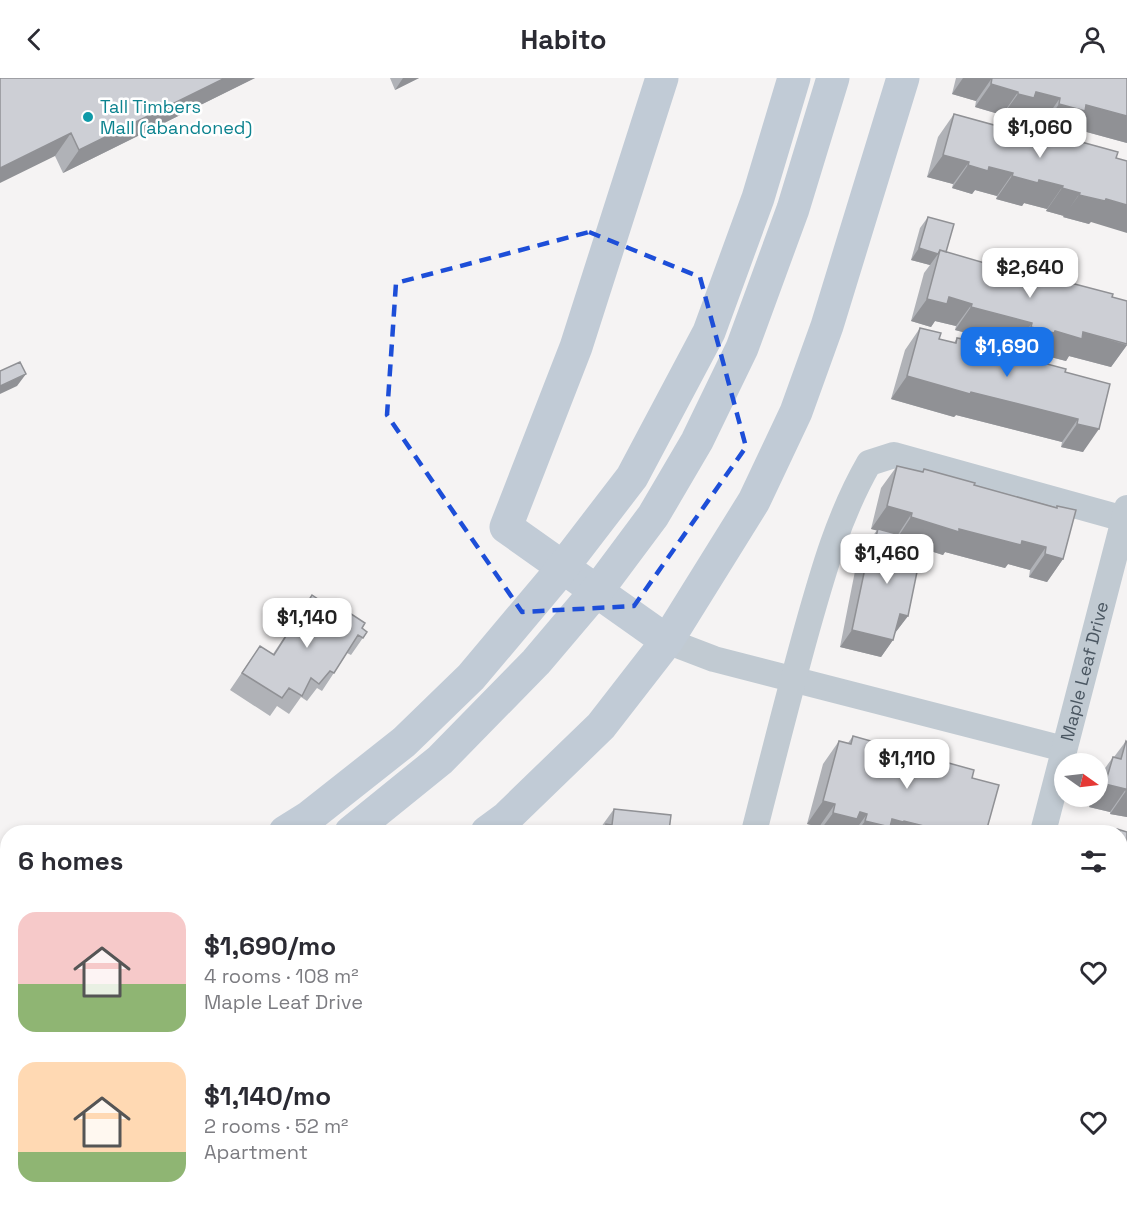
<!DOCTYPE html>
<html lang="en">
<head>
<meta charset="utf-8">
<style>
  body { margin:0; font-family:"Space Grotesk",sans-serif; background:#f7f7f7; color:#2b2b33; height:100vh; display:flex; flex-direction:column; font-size:22px; white-space:nowrap }
  * { box-sizing:border-box; margin:0 }
  p { font-size:20px; color:#7c7c81 }
  .icon { flex:none; width:33px; height:33px; fill:none; stroke:currentColor; stroke-width:2; stroke-linecap:round; stroke-linejoin:round }
  .map { position:relative; flex:1; overflow:hidden }
  .sheet { position:absolute; left:0px; top:747px; width:1128px; height:386px; display:flex; flex-direction:column; background:#fff; border-radius:24px 24px 0 0; box-shadow:0 3px 9px #0003 }
  .sheet>* { flex:none }
  .needle { width:39px; rotate:104deg }
  .controls { position:absolute; left:1054px; top:675px; display:grid; gap:12px }
  .controls a { display:grid; place-items:center; width:54px; height:54px; border-radius:50%; background:#fff; box-shadow:0 3px 9px #0003; font-size:30px }
  .price { position:absolute; translate:-50% -51px; padding:0 14px; border-radius:12px; background:#fff; color:#222; font-size:20px; line-height:39px; filter:drop-shadow(0 2px 3px #0008) }
  .price::after { content:''; position:absolute; left:50%; top:36px; width:18px; height:14px; margin-left:-9px; background:inherit; clip-path:polygon(0 0,100% 0,50% 100%) }
  .price.on { background:#1a73e8; color:#fff }
  ul { padding:0; list-style:none }
  li { display:flex; align-items:center; gap:18px; height:150px; padding:0 18px }
  li span { display:grid; place-items:center; flex:none; width:168px; height:120px; border-radius:18px; color:#555 }
  li>.icon { margin-inline-start:auto }
  span .icon { width:72px; height:72px; fill:#fffc; stroke-width:1 }
  li b { font-size:26px }
  h2 { display:flex; justify-content:space-between; align-items:center; height:72px; padding:0 18px; font-size:26px }
  header { display:flex; justify-content:space-between; align-items:center; height:78px; padding:0 18px; background:#fff; font-size:27px; font-weight:700 }
  .map>svg:first-child { display:block }
  .lines { fill:none; stroke-linecap:round; stroke-linejoin:round }
  .street { stroke:#c1cad2; stroke-width:26 }
  .secondary { stroke:#c1cbd6; stroke-width:33 }
  .secondary-bridge { stroke:#c1cbd6; stroke-width:33 }
  .wall { fill:#b0b2b7 }
  .shaded-wall { fill:#909195 }
  .building { fill:#cdcfd5; stroke:#909195; stroke-width:1.5 }
  .marked { fill:none; stroke:#1d4ed8; stroke-width:4.5; stroke-dasharray:12 8; stroke-linejoin:round }
  .culture-dot { fill:#0f9aa8; stroke:#fff; stroke-width:2 }
  .labels { text-anchor:middle; stroke-width:5; stroke-linejoin:round; paint-order:stroke }
  .culture-label { font-size:18px; fill:#0d838f; stroke:#fff; text-anchor:start }
  .street-label { font-size:18px; fill:#4a5661; stroke:#fff }
</style>
</head>
<body>
<header><svg class="icon" aria-label="back" viewBox="0 0 24 24"><path d="M15 5l-7 7 7 7"/></svg>Habito<svg class="icon" aria-label="person" viewBox="0 0 24 24"><circle cx="12" cy="8" r="4"/><path d="M4 21q1-7 8-7t8 7"/></svg></header>
<div class="map">
<svg width="1127" height="1132" viewBox="0 0 1127 1132">
  <rect width="100%" height="100%" fill="#f5f3f3"/>
  <g class="lines">
    <g class="street">
      <path d="M 667,563 L 714,581 L 1064,671"/>
      <path d="M 754,754 C 771,687 788,619 807,551 C 823,494 839,437 869,385 L 894,377 L 1124,441"/>
      <path id="s1" d="M 1043,754 L 1127,430"/>
      <path d="M 974,1132 L 975,1125"/>
    </g>
    <path class="secondary" d="M 662,0 L 576,269 L 506,449 L 667,563
      M 487,754 L 506,740 L 601,648 L 667,563 L 754,423 L 796,334 L 827,248 L 903,0
      M 0,912 L 8,908
      M 0,949 L 8,945
      M 0,1010 L 8,1021
      M 0,1087 L 8,1082"/>
    <path class="secondary-bridge" d="M 285,754 L 309,739 L 404,664 L 471,599 L 556,498 L 632,399 L 709,254 L 758,120 L 794,0
      M 351,754 L 440,682 L 536,584 L 603,505 L 653,438 L 697,363 L 742,270 L 793,131 L 833,0"/>
  </g>
  <path class="wall" d="M 0,0 L 255,0 L 63,95 L 55,78 Z
    M 390,0 L 419,0 L 395,12 Z
    M 956,0 L 1127,0 L 1127,65 L 1072,50 L 1069,55 L 1043,49 L 1044,43 L 1022,37 L 1018,43 L 1002,38 L 1002,37 L 975,29 L 976,23 L 952,16 Z
    M 954,36 L 1021,54 L 1025,49 L 1049,62 L 1070,67 L 1074,62 L 1116,80 L 1089,146 L 1063,139 L 1064,138 L 1046,133 L 1047,131 L 1024,125 L 1022,128 L 996,121 L 997,118 L 975,112 L 972,116 L 952,110 L 953,106 L 927,99 L 938,59 Z
    M 928,139 L 946,174 L 1042,202 L 1043,199 L 1066,205 L 1067,204 L 1112,219 L 1127,267 L 1111,289 L 1069,278 L 1066,283 L 1039,276 L 1038,278 L 1015,271 L 1016,268 L 955,252 L 956,248 L 935,243 L 931,249 L 911,243 L 924,195 L 930,187 L 911,182 L 920,150 Z
    M 920,250 L 939,261 L 954,265 L 957,260 L 1006,275 L 1065,294 L 1110,306 L 1083,374 L 1061,369 L 1062,364 L 956,337 L 954,339 L 891,321 L 905,272 Z
    M 897,388 L 922,394 L 924,391 L 974,407 L 1056,429 L 1057,428 L 1063,481 L 1047,504 L 1029,499 L 1030,492 L 1008,486 L 1005,490 L 945,474 L 943,477 L 918,469 L 913,488 L 908,538 L 895,555 L 893,562 L 881,579 L 840,569 L 855,493 L 861,485 L 865,469 L 877,452 L 871,451 L 881,410 Z
    M 312,517 L 367,554 L 351,577 L 347,575 L 322,613 L 317,610 L 307,623 L 301,619 L 289,636 L 277,628 L 270,638 L 230,612 L 260,568 L 273,576 Z
    M 853,658 L 877,671 L 881,672 L 886,666 L 907,681 L 919,685 L 940,691 L 945,684 L 972,700 L 986,754 L 818,754 L 819,749 L 807,746 L 823,686 L 839,663 L 848,665 Z
    M 1126,663 L 1127,664 L 1127,739 L 1110,736 L 1110,734 L 1089,729 L 1092,718 L 1098,718 L 1098,700 L 1113,679 L 1114,679 Z
    M 614,731 L 669,753 L 676,754 L 600,754 L 601,749 Z
    M 1120,943 L 1127,945 L 1127,1044 L 1120,1042 Z
    M 1127,1085 L 1127,1132 L 1094,1132 L 1095,1125 L 1120,1125 Z
    M 546,1125 L 597,1125 L 592,1132 L 546,1132 Z
    M 693,1125 L 724,1125 L 725,1132 L 693,1132 Z
    M 758,1125 L 940,1125 L 939,1132 L 757,1132 Z"/>
  <path class="shaded-wall" d="M 225,0 L 255,0 L 63,95 L 79,72 Z
    M 403,0 L 419,0 L 395,12 Z
    M 963,0 L 992,0 L 976,23 L 952,16 Z
    M 991,6 L 1018,14 L 1002,37 L 975,29 Z
    M 1036,14 L 1060,20 L 1044,43 L 1022,37 L 1018,43 L 1002,38 L 1018,16 Z
    M 1059,26 L 1086,27 L 1127,38 L 1127,65 L 1072,50 L 1069,55 L 1043,49 Z
    M 71,55 L 55,78 L 0,105 L 0,90 Z
    M 943,77 L 969,84 L 953,106 L 927,99 Z
    M 968,87 L 989,89 L 1013,95 L 997,118 L 975,112 L 972,116 L 952,110 Z
    M 1012,98 L 1039,102 L 1063,108 L 1047,131 L 1024,125 L 1022,128 L 996,121 Z
    M 1062,110 L 1080,115 L 1064,138 L 1046,133 Z
    M 1079,117 L 1106,121 L 1127,127 L 1127,155 L 1091,144 L 1089,146 L 1063,139 Z
    M 919,170 L 938,176 L 930,187 L 911,182 Z
    M 949,219 L 972,226 L 956,248 L 935,243 L 931,249 L 911,243 L 927,221 Z
    M 971,229 L 1032,245 L 1016,268 L 955,252 Z
    M 1031,249 L 1055,253 L 1083,254 L 1127,267 L 1111,289 L 1069,278 L 1066,283 L 1039,276 L 1038,278 L 1015,271 Z
    M 26,296 L 17,308 L 0,316 L 0,308 Z
    M 907,298 L 971,314 L 1078,341 L 1062,364 L 956,337 L 954,339 L 891,321 Z
    M 1077,346 L 1099,351 L 1083,374 L 1061,369 Z
    M 887,428 L 912,435 L 897,458 L 871,451 Z
    M 911,439 L 959,451 L 1022,463 L 1046,469 L 1030,492 L 1008,486 L 1005,490 L 945,474 L 943,477 L 896,462 Z
    M 1045,476 L 1063,481 L 1047,504 L 1029,499 Z
    M 900,536 L 908,538 L 895,555 L 887,554 Z
    M 852,552 L 893,562 L 881,579 L 840,569 Z
    M 1105,706 L 1126,711 L 1110,734 L 1089,729 L 1096,718 L 1098,718 L 1098,716 Z
    M 1126,713 L 1127,714 L 1127,739 L 1110,736 Z
    M 823,723 L 835,726 L 819,749 L 807,746 Z
    M 860,734 L 867,736 L 854,754 L 819,754 L 833,735 Z
    M 892,741 L 904,743 L 928,749 L 924,754 L 857,754 L 865,743 Z
    M 1120,823 L 1127,825 L 1127,853 L 1120,851 Z
    M 1120,911 L 1127,913 L 1127,940 L 1120,938 Z
    M 1120,1005 L 1127,1008 L 1127,1011 L 1120,1021 Z
    M 1127,1017 L 1127,1044 L 1120,1042 L 1120,1026 Z
    M 551,1125 L 597,1125 L 592,1132 L 546,1132 Z"/>
  <path class="building" d="M 0,0 L 225,0 L 79,72 L 71,55 L 0,90 Z
    M 992,0 L 1127,0 L 1127,38 L 1086,27 L 1085,33 L 1059,26 L 1060,20 L 1036,14 L 1034,20 L 1018,16 L 1018,14 L 991,6 Z
    M 954,36 L 1023,55 L 1025,49 L 1051,56 L 1049,62 L 1073,68 L 1074,62 L 1118,74 L 1116,80 L 1127,83 L 1127,127 L 1106,121 L 1105,123 L 1079,117 L 1080,115 L 1062,110 L 1063,108 L 1039,102 L 1038,105 L 1012,98 L 1013,95 L 989,89 L 988,93 L 968,87 L 969,84 L 943,77 Z
    M 928,139 L 954,146 L 946,174 L 940,172 L 938,176 L 919,170 Z
    M 940,172 L 1043,202 L 1043,199 L 1067,206 L 1067,204 L 1113,216 L 1112,219 L 1127,223 L 1127,266 L 1083,254 L 1082,261 L 1055,253 L 1054,255 L 1031,249 L 1032,245 L 971,229 L 972,226 L 949,219 L 947,226 L 927,221 Z
    M 920,250 L 941,255 L 939,261 L 956,265 L 957,260 L 983,265 L 1007,272 L 1006,275 L 1066,291 L 1065,294 L 1110,306 L 1099,351 L 1077,346 L 1078,341 L 971,314 L 970,316 L 907,298 Z
    M 20,284 L 26,296 L 0,308 L 0,293 Z
    M 897,388 L 923,394 L 924,391 L 975,405 L 974,407 L 1057,430 L 1057,428 L 1076,432 L 1063,481 L 1045,476 L 1046,469 L 1022,463 L 1021,467 L 959,451 L 959,454 L 911,439 L 912,435 L 887,428 Z
    M 878,451 L 919,462 L 913,488 L 918,489 L 908,538 L 900,536 L 893,562 L 852,552 L 868,476 L 871,477 Z
    M 312,517 L 327,527 L 330,522 L 365,545 L 362,550 L 367,554 L 363,560 L 358,557 L 334,595 L 330,593 L 319,606 L 311,600 L 302,618 L 289,610 L 282,620 L 242,595 L 260,568 L 274,577 Z
    M 853,658 L 878,665 L 877,671 L 883,673 L 886,666 L 910,672 L 907,681 L 919,685 L 943,691 L 945,684 L 974,692 L 972,700 L 999,707 L 986,754 L 926,754 L 928,749 L 904,743 L 903,744 L 892,741 L 890,749 L 865,743 L 867,736 L 860,734 L 857,741 L 833,735 L 835,726 L 823,723 L 839,663 L 851,666 Z
    M 1126,663 L 1127,664 L 1127,714 L 1126,713 L 1126,711 L 1105,706 L 1113,679 L 1121,681 Z
    M 614,731 L 671,737 L 669,753 L 676,753 L 676,754 L 605,754 L 606,746 L 612,747 Z
    M 1117,751 L 1127,754 L 1127,825 L 1120,823 L 1122,817 L 1120,816 L 1120,754 L 1116,754 Z
    M 1120,844 L 1127,846 L 1127,913 L 1120,911 Z
    M 1120,943 L 1127,945 L 1127,1008 L 1120,1005 Z
    M 1120,1086 L 1127,1086 L 1127,1132 L 1106,1132 L 1106,1125 L 1120,1125 Z
    M 132,1125 L 139,1125 L 142,1128 L 146,1125 L 224,1125 L 227,1128 L 222,1132 L 123,1132 Z
    M 702,1125 L 724,1125 L 725,1132 L 702,1132 Z
    M 771,1125 L 940,1125 L 939,1131 L 937,1131 L 937,1132 L 771,1132 Z"/>
  <path class="marked" d="M 589,154 L 700,199 L 746,369 L 634,528 L 522,534 L 387,337 L 396,205 Z"/>
  <circle class="culture-dot" cx="88" cy="39" r="6"/>
  <g class="labels">
    <g class="culture-label">
      <text x="100" y="35">Tall Timbers<tspan x="100" dy="21">Mall (abandoned)</tspan></text>
    </g>
    <g class="street-label">
      <text dy="6" stroke="none"><textPath href="#s1" startOffset="166">Maple Leaf Drive</textPath></text>
    </g>
  </g>
</svg>
<div class="controls">
<a><svg class="needle" viewBox="-14 -14 28 28"><path d="M0-13l5 13h-10z" fill="#e53935"/><path d="M0 13l5-13h-10z" fill="#7c7c81"/></svg></a>
</div>
<b class="price" style="left:1040px;top:81px">$1,060</b>
<b class="price" style="left:1030px;top:221px">$2,640</b>
<b class="price on" style="left:1007px;top:300px">$1,690</b>
<b class="price" style="left:887px;top:507px">$1,460</b>
<b class="price" style="left:307px;top:571px">$1,140</b>
<b class="price" style="left:907px;top:712px">$1,110</b>
<section class="sheet">
<h2>6 homes<svg class="icon" aria-label="filters" viewBox="0 0 24 24"><path d="M4 7h16M4 17h16"/><circle cx="9" cy="7" r="2"/><circle cx="15" cy="17" r="2"/></svg></h2>
<ul>
<li><span style="background:linear-gradient(#f6c9c9 60%,#8fb573 0)"><svg class="icon" aria-label="home" viewBox="0 0 24 24"><path d="M3 11l9-7 9 7M6 9v11h12V9"/></svg></span><div><b>$1,690/mo</b><p>4 rooms · 108 m²</p><p>Maple Leaf Drive</p></div><svg class="icon" aria-label="heart" viewBox="0 0 24 24"><path d="M12 20l-8-8c-3-5 5-10 8-4 3-6 11-1 8 4z"/></svg></li>
<li><span style="background:linear-gradient(#ffd9b3 75%,#8fb573 0)"><svg class="icon" aria-label="home" viewBox="0 0 24 24"><path d="M3 11l9-7 9 7M6 9v11h12V9"/></svg></span><div><b>$1,140/mo</b><p>2 rooms · 52 m²</p><p>Apartment</p></div><svg class="icon" aria-label="heart" viewBox="0 0 24 24"><path d="M12 20l-8-8c-3-5 5-10 8-4 3-6 11-1 8 4z"/></svg></li>
</ul>
</section>
</div>
</body>
</html>
